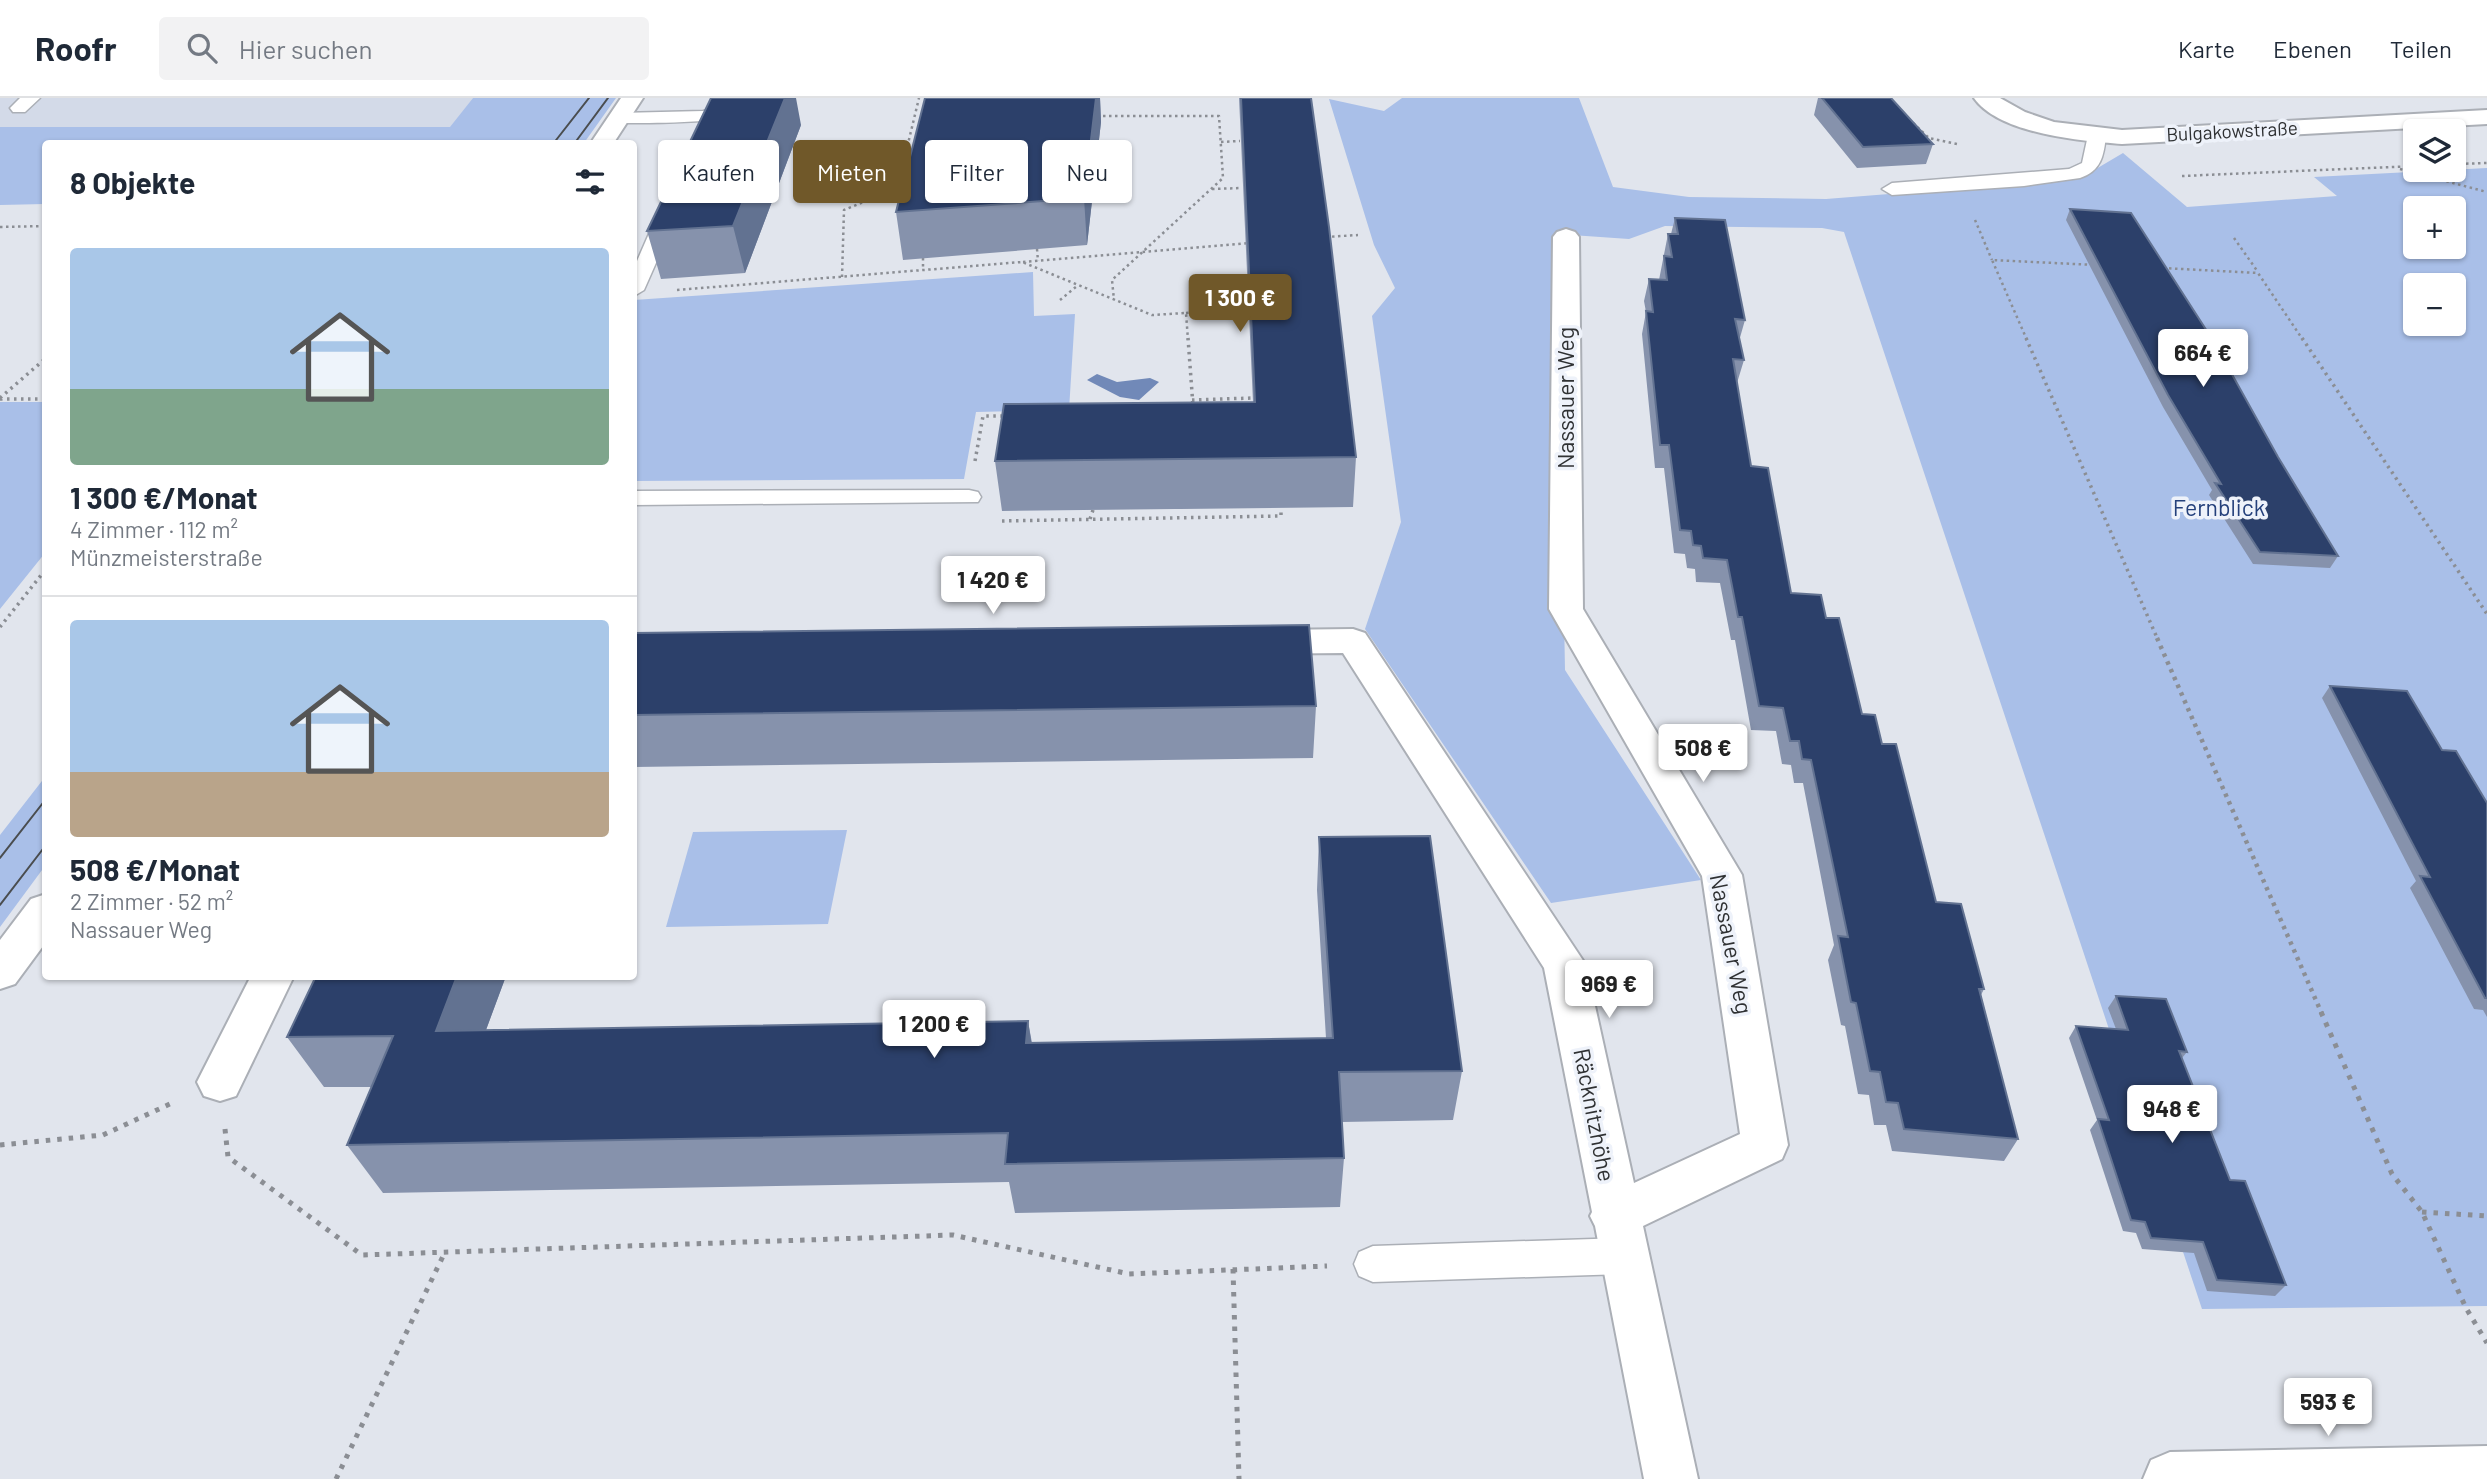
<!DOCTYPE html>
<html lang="de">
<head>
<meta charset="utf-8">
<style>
  body { margin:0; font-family:Barlow,sans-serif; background:#f2f2f3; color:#1f2937; height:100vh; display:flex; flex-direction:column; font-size:26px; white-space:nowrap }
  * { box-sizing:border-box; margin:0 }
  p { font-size:23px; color:#747a83 }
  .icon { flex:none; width:38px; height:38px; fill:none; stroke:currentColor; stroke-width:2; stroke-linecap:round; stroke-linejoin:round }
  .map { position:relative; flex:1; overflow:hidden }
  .sheet { position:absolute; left:42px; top:42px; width:595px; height:840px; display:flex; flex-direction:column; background:#fff; border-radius:7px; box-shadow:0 2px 5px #0004 }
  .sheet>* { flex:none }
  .hud { position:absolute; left:658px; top:42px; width:665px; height:63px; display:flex; gap:14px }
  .fabs { position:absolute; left:2403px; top:21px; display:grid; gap:14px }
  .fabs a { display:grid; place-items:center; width:63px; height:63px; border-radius:7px; background:#fff; box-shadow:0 2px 5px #0004; font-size:35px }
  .price { position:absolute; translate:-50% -60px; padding:0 16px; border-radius:7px; background:#fff; color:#222; font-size:23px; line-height:46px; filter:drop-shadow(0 2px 4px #0008) }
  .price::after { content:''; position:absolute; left:50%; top:42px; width:21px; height:16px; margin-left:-10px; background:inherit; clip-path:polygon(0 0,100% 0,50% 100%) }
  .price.current { background:#705829; color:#fff }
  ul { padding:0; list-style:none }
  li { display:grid; align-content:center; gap:14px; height:371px; padding:0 28px }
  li+li { border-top:2px solid #e0e1e3 }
  li span { display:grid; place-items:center; height:217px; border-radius:7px; color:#555 }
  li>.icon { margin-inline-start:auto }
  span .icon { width:126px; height:126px; fill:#fffc; stroke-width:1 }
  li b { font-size:30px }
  h2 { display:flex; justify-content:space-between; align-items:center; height:84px; padding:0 28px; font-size:30px }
  .pill { padding:0 24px; border-radius:7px; background:#fff; box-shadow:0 2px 5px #0004; font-size:24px; line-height:63px }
  .pill.current { background:#705829; color:#fff }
  header { display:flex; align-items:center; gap:42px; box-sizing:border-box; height:98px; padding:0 35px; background:#fff; border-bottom:2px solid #e0e1e3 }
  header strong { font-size:33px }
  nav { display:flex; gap:38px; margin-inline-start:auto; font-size:24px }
  .search { width:490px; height:63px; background:#f2f2f3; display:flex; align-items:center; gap:18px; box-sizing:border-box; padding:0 24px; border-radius:7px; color:#747a83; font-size:26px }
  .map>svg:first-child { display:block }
  .built { fill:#d3dae8 }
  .green { fill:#a9bfe8; fill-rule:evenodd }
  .water { fill:#7189b8 }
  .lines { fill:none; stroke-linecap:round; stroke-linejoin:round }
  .lane-casing { stroke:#abafb6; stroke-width:3 }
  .street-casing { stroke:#abafb6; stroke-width:4 }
  .path-far3 { stroke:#8b8e94; stroke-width:2.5; stroke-dasharray:2.5 3.5; stroke-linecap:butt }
  .path-far2 { stroke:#8b8e94; stroke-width:3.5; stroke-dasharray:2.5 4.5; stroke-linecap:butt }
  .path-far1 { stroke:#8b8e94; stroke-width:4.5; stroke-dasharray:3.5 5; stroke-linecap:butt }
  .path { stroke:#8b8e94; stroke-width:5; stroke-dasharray:4.5 7; stroke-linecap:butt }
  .lane { fill:#fff; fill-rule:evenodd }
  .street { fill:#fff; fill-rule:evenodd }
  .tram { stroke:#4a4d4f; stroke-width:2 }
  .wall { fill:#8692ac }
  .shaded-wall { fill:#627291 }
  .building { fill:#2c406a; stroke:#627291; stroke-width:2 }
  .labels { text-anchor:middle; stroke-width:7; stroke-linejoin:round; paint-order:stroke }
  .far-street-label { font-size:19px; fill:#2f3133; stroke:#eef2fa }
  .street-label { font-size:23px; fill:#2f3133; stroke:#eef2fa }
  .park-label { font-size:23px; fill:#24407b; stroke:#eef2fa }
</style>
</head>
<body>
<header>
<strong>Roofr</strong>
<div class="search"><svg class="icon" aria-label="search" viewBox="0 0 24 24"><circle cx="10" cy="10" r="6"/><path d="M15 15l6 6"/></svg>Hier suchen</div>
<nav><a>Karte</a><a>Ebenen</a><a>Teilen</a></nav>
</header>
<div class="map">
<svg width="2487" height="1381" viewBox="0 0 2487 1381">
  <rect width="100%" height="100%" fill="#e1e5ed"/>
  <path class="built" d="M 0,0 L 473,0 L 451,29 L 0,29 Z"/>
  <path class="green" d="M 473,0 L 616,0 L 584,45 L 46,46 L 45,106 L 0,107 L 0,29 L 450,29 Z
    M 1402,0 L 1579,0 L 1613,89 L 1689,99 L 1826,101 L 2079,81 L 2123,55 L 2187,109 L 2337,98 L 2314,79 L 2487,70 L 2487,1208 L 2202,1211 L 1844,134 L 1822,130 L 1665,128 L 1629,141 L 1557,136 L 1565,572 L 1701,782 L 1551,805 L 1365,531 L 1401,424 L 1372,218 L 1395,190 L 1374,147 L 1329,1 L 1384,13 ZM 2415,110 L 2454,110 L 2454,149 L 2415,149 ZM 2415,187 L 2454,187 L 2454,226 L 2415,226 Z
    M 1033,174 L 1034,218 L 1075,216 L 1069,312 L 976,314 L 964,381 L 634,383 L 634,202 Z
    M 45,304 L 45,455 L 0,511 L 0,304 Z
    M 45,679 L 45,768 L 0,829 L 0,737 Z
    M 847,732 L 828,826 L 666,829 L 693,734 Z"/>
  <path class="water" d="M 1097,276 L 1117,284 L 1150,280 L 1159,284 L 1139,302 L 1120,299 L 1087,282 Z"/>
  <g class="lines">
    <defs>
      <path id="lane" d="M 20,0 L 40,0 L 25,14 L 13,14 L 10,10 Z
        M 767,0 L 793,0 C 770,26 655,25 619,25 L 610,20 L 619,15 L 703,13 Z
        M 2097,32 L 2106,37 C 2104,58 2101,73 2080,80 L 2024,88 L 1892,97 L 1882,91 L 1892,85 L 2069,71 L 2082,65 L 2088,37 Z
        M 668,109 L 678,115 L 644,192 L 634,198 L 634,170 L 658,115 Z
        M 969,392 L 978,394 L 981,399 L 978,404 L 634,407 L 634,393 Z
        M 1624,1140 L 1637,1146 L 1643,1158 L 1637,1170 L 1624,1176 L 1373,1184 L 1359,1178 L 1354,1166 L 1359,1154 L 1373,1148 Z"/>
      <path id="street" d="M 621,0 L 643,0 L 613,46 L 590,46 Z
        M 1974,0 L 2000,0 L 2025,14 L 2054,24 L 2122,32 L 2487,12 L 2487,26 L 2122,46 C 2082,43 1999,36 1974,0 Z
        M 1566,131 L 1575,134 L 1579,139 L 1583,511 L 1742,777 L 1788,1047 L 1782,1061 L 1643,1128 L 1698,1381 L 1644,1381 L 1595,1128 L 1590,1118 L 1592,1114 L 1544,870 L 1343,555 L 1259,556 L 1247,552 L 1241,544 L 1247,536 L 1259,532 L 1353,531 L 1365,535 L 1586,867 L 1634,1085 L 1740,1036 L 1702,778 L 1549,511 L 1553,139 L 1557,134 Z
        M 46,796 L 46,844 L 15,886 L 0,891 L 0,842 L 31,801 Z
        M 251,878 L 294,878 L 236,998 L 220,1003 L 204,998 L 197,984 Z
        M 2487,1348 L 2487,1381 L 2143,1381 L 2151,1362 L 2170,1354 Z"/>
    </defs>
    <use href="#lane" class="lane-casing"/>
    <use href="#street" class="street-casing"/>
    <path class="path-far3" d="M 1097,18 L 1219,18 L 1223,80 L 1112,182 L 1114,202
      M 1913,25 L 1929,40 L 1957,46
      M 1221,44 L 1240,43
      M 915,62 L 906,54 L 919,0
      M 2454,66 L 2487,65
      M 2400,71 L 2487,94
      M 2182,78 L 2415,68
      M 1212,91 L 1242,90
      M 1975,122 L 1992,162
      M 0,129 L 46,128
      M 1326,139 L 1358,137
      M 2234,140 L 2258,174
      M 1037,151 L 1038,163
      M 923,160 L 923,172
      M 1023,164 L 1251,145
      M 2163,170 L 2258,175 L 2303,242
      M 842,179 L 844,112 L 908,86
      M 677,192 L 1022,164 L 1152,217 L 1186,215 L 1188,242
      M 1060,202 L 1077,188
      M 1186,215 L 1240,211 L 1251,207
      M 2027,242 L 1992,162 L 2095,167"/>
    <path class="path-far2" d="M 1188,240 L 1193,308
      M 2026,240 L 2158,542
      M 2302,240 L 2487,516
      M 0,300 L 46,260
      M 0,301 L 46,301
      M 1192,302 L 1253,300
      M 975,363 L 983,318 L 1005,318
      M 1090,421 L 1093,412
      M 1002,423 L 1281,418 L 1281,410
      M 0,529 L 46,471"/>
    <path class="path-far1" d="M 2157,540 L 2322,916"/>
    <path class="path" d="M 2321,914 L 2392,1076 L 2422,1114 L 2466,1210 L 2487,1245
      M 225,1031 L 228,1059 L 362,1157 L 953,1137 L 1129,1176 L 1327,1168
      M 0,1047 L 103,1037 L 172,1005
      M 2422,1114 L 2487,1118
      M 1233,1171 L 1239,1381
      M 336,1381 L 445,1154"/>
    <use href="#lane" class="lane"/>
    <use href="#street" class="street"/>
    <path class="tram" d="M 553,46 L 589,0
      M 574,46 L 608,0
      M 0,760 L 46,701
      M 0,807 L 46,747"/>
  </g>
  <path class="wall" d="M 925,0 L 1100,0 L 1101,24 L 1087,147 L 903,162 L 896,114 Z
    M 1239,0 L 1311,0 L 1356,359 L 1353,409 L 1002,413 L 995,363 L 1253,304 Z
    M 1818,0 L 1891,0 L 1933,46 L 1926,66 L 1857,70 L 1814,17 Z
    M 801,27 L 745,175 L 661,181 L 647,133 Z
    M 2070,111 L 2278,359 L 2338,458 L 2330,470 L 2253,466 L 2209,397 L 2212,392 L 2163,309 L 2066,122 Z
    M 1675,120 L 1745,222 L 1739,243 L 1744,262 L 1737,285 L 1751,368 L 1791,495 L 1826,520 L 1862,616 L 1882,646 L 1936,804 L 1984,891 L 1981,897 L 2018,1041 L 2004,1063 L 1892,1053 L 1886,1027 L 1874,1027 L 1869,997 L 1858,996 L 1845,928 L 1841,927 L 1828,862 L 1834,847 L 1803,685 L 1794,685 L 1791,667 L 1782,666 L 1776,633 L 1751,632 L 1735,542 L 1731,542 L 1720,485 L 1696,484 L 1695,471 L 1687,470 L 1685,456 L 1674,455 L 1664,370 L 1655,370 L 1642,236 L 1646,214 L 1644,203 L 1649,181 L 1659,182 L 1668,136 L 1671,136 Z
    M 634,535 L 1316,608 L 1313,660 L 634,669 Z
    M 2330,588 L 2442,652 L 2487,705 L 2487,919 L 2483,912 L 2474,911 L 2410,790 L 2416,783 L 2322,600 Z
    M 1319,739 L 1462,973 L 1453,1022 L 1342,1024 L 1344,1060 L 1340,1109 L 1015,1115 L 1009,1084 L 383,1095 L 347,1047 L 372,989 L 324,989 L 287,939 L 316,878 L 506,878 L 486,932 L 1028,923 L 1032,945 L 1326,940 L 1317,792 Z
    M 2116,898 L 2187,954 L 2182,960 L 2230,1082 L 2286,1187 L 2275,1198 L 2207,1193 L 2194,1155 L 2142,1151 L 2136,1135 L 2123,1133 L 2090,1032 L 2097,1022 L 2069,940 L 2076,928 L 2116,931 L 2108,910 Z"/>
  <path class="shaded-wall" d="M 785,0 L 796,0 L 801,27 L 745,175 L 733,128 Z
    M 1096,0 L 1100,0 L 1101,24 L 1087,147 L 1084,100 Z
    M 457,878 L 506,878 L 467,983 L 436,933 Z
    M 1028,923 L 1036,974 L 1026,945 Z"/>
  <path class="building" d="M 711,0 L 785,0 L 733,128 L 647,133 Z
    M 925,0 L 1096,0 L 1084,100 L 896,114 Z
    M 1241,0 L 1311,0 L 1329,129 L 1356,359 L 995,363 L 1004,306 L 1255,304 Z
    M 1822,0 L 1891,0 L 1933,46 L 1863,49 Z
    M 2070,111 L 2131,115 L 2214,244 L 2278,359 L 2338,458 L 2260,454 L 2215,385 L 2221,386 L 2168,297 Z
    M 1675,120 L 1725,122 L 1745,222 L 1735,221 L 1744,262 L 1733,261 L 1751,368 L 1768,370 L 1791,495 L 1821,497 L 1826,520 L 1839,520 L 1862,616 L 1875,617 L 1882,646 L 1896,646 L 1936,804 L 1961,806 L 1984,891 L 1979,891 L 2018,1041 L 1904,1031 L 1898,1005 L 1886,1004 L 1880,974 L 1870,973 L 1856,905 L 1851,904 L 1838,838 L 1848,839 L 1811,662 L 1802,661 L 1799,643 L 1790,643 L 1783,610 L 1759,608 L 1742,519 L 1738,519 L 1727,462 L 1703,460 L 1701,448 L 1693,447 L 1691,433 L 1680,432 L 1669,347 L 1660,347 L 1646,213 L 1653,214 L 1649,181 L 1667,182 L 1664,158 L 1672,159 L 1668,136 L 1678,136 Z
    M 1309,527 L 1316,608 L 634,617 L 634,535 Z
    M 2330,588 L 2407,593 L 2442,652 L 2456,653 L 2487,705 L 2487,900 L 2485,900 L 2420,778 L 2430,779 Z
    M 1430,738 L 1462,973 L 1339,974 L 1344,1060 L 1005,1066 L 1008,1035 L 347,1047 L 393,938 L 287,939 L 316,878 L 457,878 L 436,933 L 1028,923 L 1026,945 L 1333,940 L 1319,739 Z
    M 2116,898 L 2166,901 L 2187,954 L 2179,953 L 2230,1082 L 2245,1083 L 2286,1187 L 2217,1182 L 2203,1144 L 2151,1140 L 2145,1124 L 2131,1122 L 2098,1021 L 2109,1022 L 2076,928 L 2128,932 Z"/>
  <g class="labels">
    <g class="far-street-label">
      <text transform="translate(2232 33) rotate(-3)" y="7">Bulgakowstraße</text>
    </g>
    <g class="street-label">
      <text transform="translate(1566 300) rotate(-90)" y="8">Nassauer Weg</text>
      <text transform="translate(1731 846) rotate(79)" y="8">Nassauer Weg</text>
      <text transform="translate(1594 1017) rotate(79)" y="8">Räcknitzhöhe</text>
    </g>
    <g class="park-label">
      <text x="2219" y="418">Fernblick</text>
    </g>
  </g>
</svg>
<div class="fabs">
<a><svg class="icon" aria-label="layers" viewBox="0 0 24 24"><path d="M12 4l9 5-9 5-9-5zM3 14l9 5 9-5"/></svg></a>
<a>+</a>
<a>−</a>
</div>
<b class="price current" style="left:1240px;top:236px">1 300 €</b>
<b class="price" style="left:2203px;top:291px">664 €</b>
<b class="price" style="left:993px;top:518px">1 420 €</b>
<b class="price" style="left:1703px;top:686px">508 €</b>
<b class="price" style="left:1609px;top:922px">969 €</b>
<b class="price" style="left:934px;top:962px">1 200 €</b>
<b class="price" style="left:2172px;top:1047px">948 €</b>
<b class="price" style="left:2328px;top:1340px">593 €</b>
<div class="hud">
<a class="pill">Kaufen</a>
<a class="pill current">Mieten</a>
<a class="pill">Filter</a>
<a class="pill">Neu</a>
</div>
<section class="sheet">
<h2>8 Objekte<svg class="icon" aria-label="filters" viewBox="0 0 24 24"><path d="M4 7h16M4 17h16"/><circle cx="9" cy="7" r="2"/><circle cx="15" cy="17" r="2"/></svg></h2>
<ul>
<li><span style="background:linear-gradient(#a9c7e8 65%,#7fa58c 0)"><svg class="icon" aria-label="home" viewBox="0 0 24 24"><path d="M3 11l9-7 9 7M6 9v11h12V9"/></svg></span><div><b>1 300 €/Monat</b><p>4 Zimmer · 112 m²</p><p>Münzmeisterstraße</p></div></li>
<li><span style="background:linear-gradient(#a9c7e8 70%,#b9a48a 0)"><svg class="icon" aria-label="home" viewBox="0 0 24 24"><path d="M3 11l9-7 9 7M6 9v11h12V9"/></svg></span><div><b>508 €/Monat</b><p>2 Zimmer · 52 m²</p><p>Nassauer Weg</p></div></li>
</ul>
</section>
</div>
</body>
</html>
